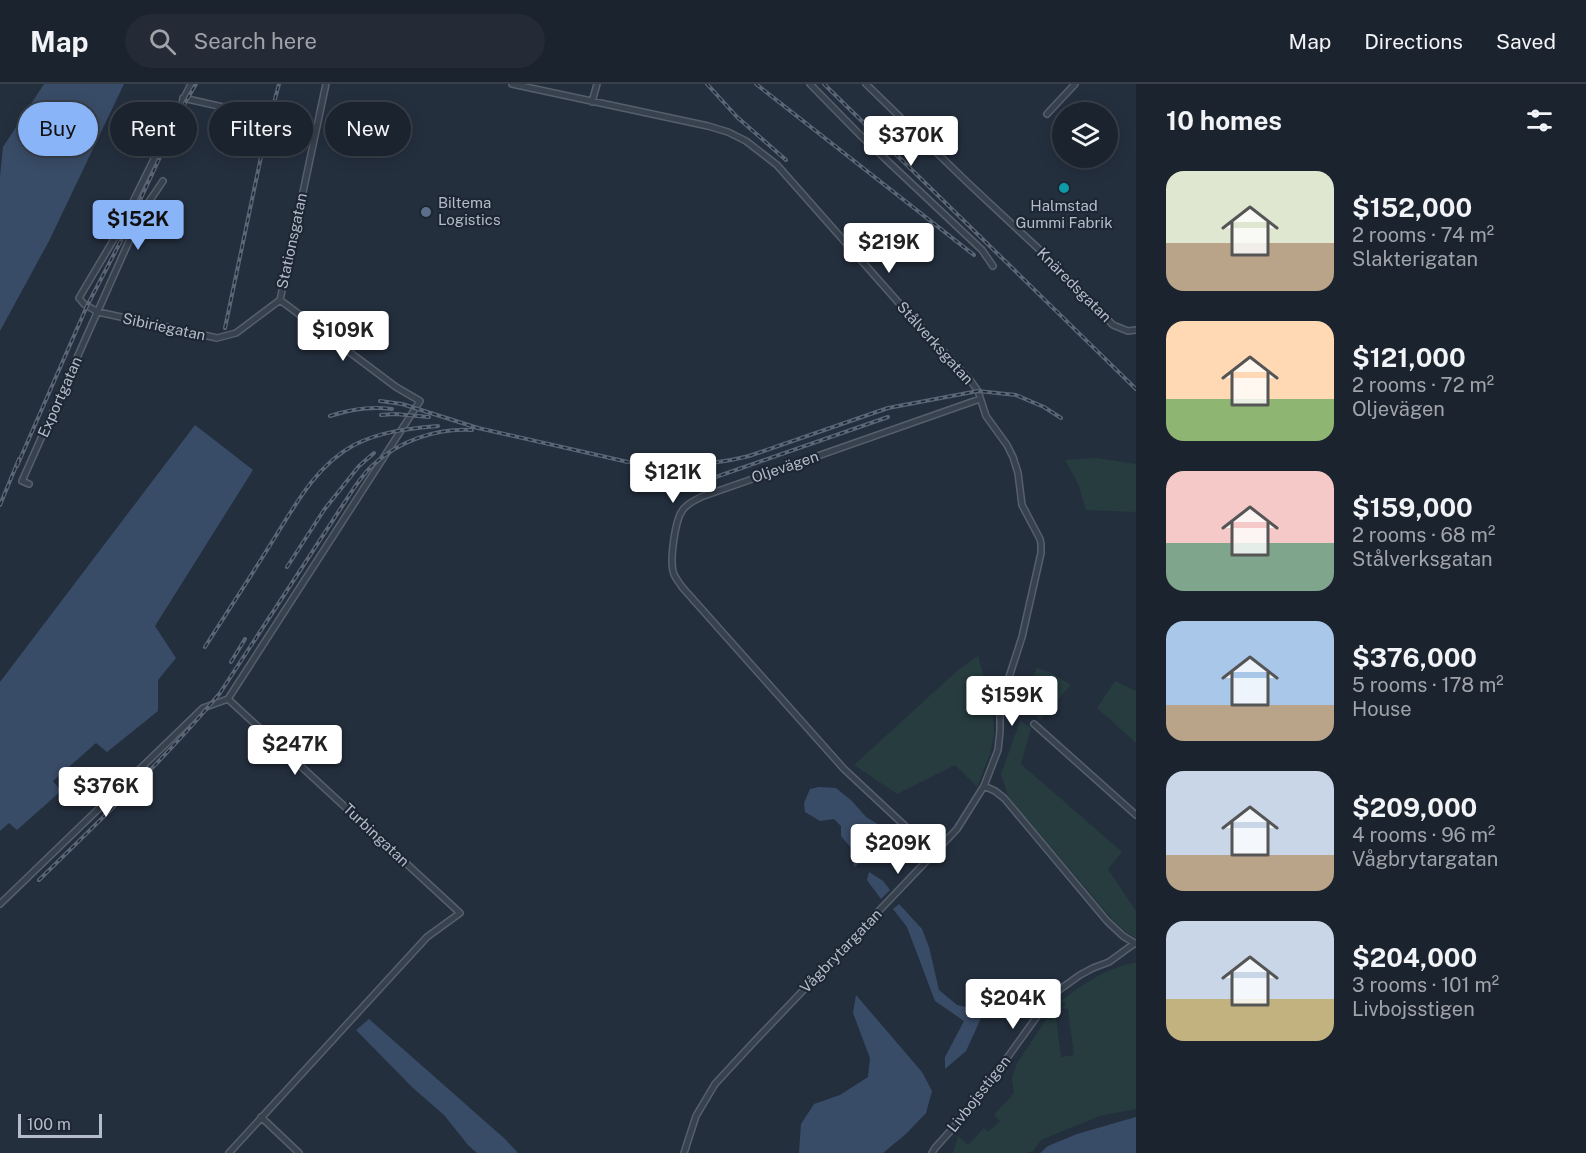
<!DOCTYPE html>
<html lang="en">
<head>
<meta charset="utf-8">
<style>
  body { margin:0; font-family:"Public Sans",sans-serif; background:#242b36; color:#f1f3f6; height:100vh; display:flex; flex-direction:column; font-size:22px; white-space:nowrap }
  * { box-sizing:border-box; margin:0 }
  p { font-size:20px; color:#a0a4aa }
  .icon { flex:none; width:33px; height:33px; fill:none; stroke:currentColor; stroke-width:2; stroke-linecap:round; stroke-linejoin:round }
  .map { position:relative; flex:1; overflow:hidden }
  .drawer { display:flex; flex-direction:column; background:#1b232e; width:450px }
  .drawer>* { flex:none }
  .guide { position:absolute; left:18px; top:18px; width:570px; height:54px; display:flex; gap:12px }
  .buttons { position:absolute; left:1052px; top:18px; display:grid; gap:12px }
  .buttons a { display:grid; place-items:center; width:66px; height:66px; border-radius:50%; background:#1b232e; box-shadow:0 3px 15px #0003,0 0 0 2px #39404a; font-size:30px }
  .scale { position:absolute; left:18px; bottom:15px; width:84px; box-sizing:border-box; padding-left:6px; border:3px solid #b4bcc9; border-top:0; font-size:16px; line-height:21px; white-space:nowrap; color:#b4bcc9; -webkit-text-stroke:4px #1d2633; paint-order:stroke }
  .price { position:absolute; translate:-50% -51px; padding:0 14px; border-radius:6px; background:#fff; color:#222; font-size:20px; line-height:39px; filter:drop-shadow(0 2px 3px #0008) }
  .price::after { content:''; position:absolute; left:50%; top:36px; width:18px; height:14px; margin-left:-9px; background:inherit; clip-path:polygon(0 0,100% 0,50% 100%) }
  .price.active { background:#8ab4f8; color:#111 }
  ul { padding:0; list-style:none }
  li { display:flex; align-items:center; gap:18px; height:150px; padding:0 30px }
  li span { display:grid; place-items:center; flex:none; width:168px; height:120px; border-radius:18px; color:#555 }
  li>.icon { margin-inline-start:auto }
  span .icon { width:72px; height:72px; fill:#fffc; stroke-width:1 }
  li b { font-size:26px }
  h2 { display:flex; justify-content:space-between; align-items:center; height:72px; padding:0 30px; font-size:26px }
  .chip { padding:0 21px; border-radius:27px; background:#1b232e; box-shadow:0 3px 15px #0003,0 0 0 2px #39404a; font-size:21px; line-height:54px }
  .chip.active { background:#8ab4f8; color:#111 }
  header { display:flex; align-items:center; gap:36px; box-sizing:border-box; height:84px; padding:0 30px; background:#1b232e; border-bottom:2px solid #39404a }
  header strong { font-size:28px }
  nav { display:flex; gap:33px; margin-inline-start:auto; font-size:21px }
  .search { width:420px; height:54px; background:#242b36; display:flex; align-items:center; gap:15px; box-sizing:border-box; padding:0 21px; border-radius:33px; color:#a0a4aa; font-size:22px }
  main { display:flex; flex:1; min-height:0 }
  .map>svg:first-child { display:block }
  .green { fill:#263c3f }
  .water { fill:#394c67 }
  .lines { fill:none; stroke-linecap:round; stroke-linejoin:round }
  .minor-casing { stroke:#565f6c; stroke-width:8 }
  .minor { stroke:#38414e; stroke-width:5 }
  .rail-casing { stroke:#5a6575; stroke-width:4 }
  .rail { stroke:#1d2633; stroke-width:1.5; stroke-dasharray:4.5; stroke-linecap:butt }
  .culture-dot { fill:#0f9aa8; stroke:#1d2633; stroke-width:2 }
  .service-dot { fill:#5c6f8a; stroke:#1d2633; stroke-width:2 }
  .labels { text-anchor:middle; stroke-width:4.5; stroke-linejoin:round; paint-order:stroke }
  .poi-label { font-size:15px; fill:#b4bcc9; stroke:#1d2633; text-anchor:start }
  .street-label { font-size:15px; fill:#b4bcc9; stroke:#1d2633 }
</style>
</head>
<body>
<header>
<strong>Map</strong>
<div class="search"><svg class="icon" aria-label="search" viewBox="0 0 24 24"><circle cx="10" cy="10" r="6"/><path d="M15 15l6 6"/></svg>Search here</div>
<nav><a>Map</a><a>Directions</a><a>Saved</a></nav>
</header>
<main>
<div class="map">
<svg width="1136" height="1069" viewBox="0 0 1136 1069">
  <rect width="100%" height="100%" fill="#242f3e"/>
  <path class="green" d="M 1097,374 L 1136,380 L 1136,428 L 1086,426 L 1078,400 L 1065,376 Z
    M 978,572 L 984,594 L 992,612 L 994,651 L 990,670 L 977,703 L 955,681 L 897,710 L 854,681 L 958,586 Z
    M 1037,584 L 1049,588 L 1071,601 L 1040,636 L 1027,623 L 1037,612 L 1028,607 Z
    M 1115,597 L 1136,607 L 1136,659 L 1097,624 Z
    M 1020,637 L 1031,644 L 1021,680 L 1122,768 L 1108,785 L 1136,827 L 1136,854 L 1127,849 L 1112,835 L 1009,714 L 1001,690 Z
    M 1136,879 L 1136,1025 L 1100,1032 L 1041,1056 L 1032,1069 L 1029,1067 L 1028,1069 L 953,1069 L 958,1052 L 968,1061 L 984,1044 L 988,1048 L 1000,1037 L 994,1031 L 1014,1009 L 1012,994 L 1017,979 L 1051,928 L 1055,926 L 1061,973 L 1074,971 L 1068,925 L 1062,924 L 1066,919 L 1060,918 C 1079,902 1111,881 1136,879 Z"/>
  <path class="water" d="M 44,0 L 124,0 L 49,157 L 0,247 L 0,93 L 3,63 Z
    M 195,341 L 253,386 L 155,542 L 176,574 L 158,596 L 158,627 L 107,668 L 96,659 L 53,697 L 61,707 L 17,746 L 9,739 L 0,747 L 0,598 Z
    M 819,703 L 836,704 L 852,717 L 866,733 L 886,745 L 871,758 L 866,767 L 868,774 L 854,783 L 851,764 L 841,752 L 841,742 L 834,735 L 820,737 L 805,728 L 804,719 L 810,705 Z
    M 869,788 L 883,797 L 890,806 L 881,815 L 867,796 Z
    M 899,820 L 922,845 L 929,863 L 939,906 L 957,921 L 975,925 L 979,913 L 987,921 L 966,967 L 945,985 L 945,973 L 964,937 L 935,917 L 907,843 L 893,825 Z
    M 856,911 L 922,988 L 932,1007 L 926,1029 L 907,1049 L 883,1069 L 799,1069 L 801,1040 L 814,1020 L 840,1011 L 868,993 L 870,974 L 853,929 Z
    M 369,935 L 505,1055 L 518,1069 L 477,1069 L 468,1061 L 444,1031 L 413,1004 L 356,946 Z
    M 1136,1033 L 1136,1069 L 1040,1069 L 1048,1062 L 1077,1050 Z"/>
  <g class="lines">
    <defs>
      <path id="minor" d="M 191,0 L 117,150 L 79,214 L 84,220 L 98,228 L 217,254 L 236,249 L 280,216
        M 512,0 L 708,42 L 728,48 L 746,57 L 777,81 L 898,218 L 970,296 L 978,307 L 986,332 L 1007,361 L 1013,373 L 1018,389 L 1022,421 L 1040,455 L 1041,460 L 1041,469 L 1022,553 L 1000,621 L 1000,647 L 998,666 L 984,702
        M 810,0 L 860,51 L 982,166 L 993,182
        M 866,0 L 968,99 L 1043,169 L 1113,241 L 1128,247 L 1136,246
        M 183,14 L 316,44
        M 592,18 L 597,0
        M 1047,30 L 1075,0
        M 280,216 L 326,0
        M 29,400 L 22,397 L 142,128 L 163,97
        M 1034,640 L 1136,731
        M 934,769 L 844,685 L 682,503 C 679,498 674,493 673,487 C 670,475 675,437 682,427 C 686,420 694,417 701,413 L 980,315
        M 0,820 L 203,624 L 228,615
        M 261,1033 L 299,1069
        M 229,1069 L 427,853 L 460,829 L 228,615 L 420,317 L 396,303 L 280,216
        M 684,1069 L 696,1032 L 715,1000 L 752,960 L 957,745 L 984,702 L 995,707 L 1004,714 L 1107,837 L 1123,852 L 1136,860
        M 932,1069 L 935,1064 L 971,1024 L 1043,924 L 1059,906 L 1080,891 L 1093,884 L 1109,878 L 1135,859"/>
    </defs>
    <use href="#minor" class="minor-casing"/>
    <use href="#minor" class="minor"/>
    <defs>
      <path id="rail" d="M 707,0 L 737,33 L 786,76
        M 756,0 L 974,171
        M 824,0 L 1136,305
        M 225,244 L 266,49 L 279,0
        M 380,317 L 402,320 L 478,344 L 628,378 C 667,383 710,382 749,372 L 888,324 L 978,307 L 1016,311 L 1044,323 L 1061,334
        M 381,331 L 395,330 L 429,333
        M 330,332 C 351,325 370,322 392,325
        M 17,382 L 87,222 L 124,151 L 185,19 L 196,0
        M 670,409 L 888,333
        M 0,421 L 19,375
        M 287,483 L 324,426 L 359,382 L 374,369
        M 205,563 C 226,530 247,498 267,466 C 291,429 313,383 354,361 C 382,347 407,345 438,342
        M 231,578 L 245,555
        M 39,796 C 101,735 165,675 220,609 L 354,404 C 360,396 365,388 372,382 C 398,357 436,344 472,346"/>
    </defs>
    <use href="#rail" class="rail-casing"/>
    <use href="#rail" class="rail"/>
  </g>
  <circle class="culture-dot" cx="1064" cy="104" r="6"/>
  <circle class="service-dot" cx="426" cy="128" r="6"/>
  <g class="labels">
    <g class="poi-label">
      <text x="438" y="124">Biltema<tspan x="438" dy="17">Logistics</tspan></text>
      <text x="1064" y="127" text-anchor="middle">Halmstad<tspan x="1064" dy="17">Gummi Fabrik</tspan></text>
    </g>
    <g class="street-label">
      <text transform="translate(292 157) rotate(-78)" y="5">Stationsgatan</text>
      <text transform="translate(1074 201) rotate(45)" y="5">Knäredsgatan</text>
      <text transform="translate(164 243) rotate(12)" y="5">Sibiriegatan</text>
      <text transform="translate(935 259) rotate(48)" y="5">Stålverksgatan</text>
      <text transform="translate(60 313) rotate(-66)" y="5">Exportgatan</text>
      <text transform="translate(785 383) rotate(-19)" y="5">Oljevägen</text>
      <text transform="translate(376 751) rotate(43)" y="5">Turbingatan</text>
      <text transform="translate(841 867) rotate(-46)" y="5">Vågbrytargatan</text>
      <text transform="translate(979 1010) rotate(-52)" y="5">Livbojsstigen</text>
    </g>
  </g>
</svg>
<div class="buttons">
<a><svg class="icon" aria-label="layers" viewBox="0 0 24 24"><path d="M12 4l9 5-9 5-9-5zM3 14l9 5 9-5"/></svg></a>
</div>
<div class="scale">100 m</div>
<b class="price" style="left:911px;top:83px">$370K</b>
<b class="price active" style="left:138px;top:167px">$152K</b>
<b class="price" style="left:889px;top:190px">$219K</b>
<b class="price" style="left:343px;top:278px">$109K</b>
<b class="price" style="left:673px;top:420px">$121K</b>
<b class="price" style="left:1012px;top:643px">$159K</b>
<b class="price" style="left:295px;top:692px">$247K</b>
<b class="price" style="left:106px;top:734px">$376K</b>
<b class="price" style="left:898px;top:791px">$209K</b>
<b class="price" style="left:1013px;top:946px">$204K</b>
<div class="guide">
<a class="chip active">Buy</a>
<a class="chip">Rent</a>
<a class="chip">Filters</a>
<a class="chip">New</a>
</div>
</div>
<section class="drawer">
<h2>10 homes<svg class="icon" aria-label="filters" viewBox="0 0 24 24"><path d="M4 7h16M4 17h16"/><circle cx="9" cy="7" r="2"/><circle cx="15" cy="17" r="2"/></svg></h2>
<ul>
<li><span style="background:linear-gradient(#dfe7d0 60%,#b9a48a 0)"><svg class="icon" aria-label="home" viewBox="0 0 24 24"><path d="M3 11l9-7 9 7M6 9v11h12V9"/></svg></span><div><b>$152,000</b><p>2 rooms · 74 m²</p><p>Slakterigatan</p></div></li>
<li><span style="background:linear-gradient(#ffd9b3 65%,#8fb573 0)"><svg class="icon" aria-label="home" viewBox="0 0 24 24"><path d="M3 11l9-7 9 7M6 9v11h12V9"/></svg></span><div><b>$121,000</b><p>2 rooms · 72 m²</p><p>Oljevägen</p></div></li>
<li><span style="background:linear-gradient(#f6c9c9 60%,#7fa58c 0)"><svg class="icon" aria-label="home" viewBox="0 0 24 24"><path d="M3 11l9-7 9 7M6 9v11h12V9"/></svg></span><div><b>$159,000</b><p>2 rooms · 68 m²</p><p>Stålverksgatan</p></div></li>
<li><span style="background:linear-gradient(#a9c7e8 70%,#b9a48a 0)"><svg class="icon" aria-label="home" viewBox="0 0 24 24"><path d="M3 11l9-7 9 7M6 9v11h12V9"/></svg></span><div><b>$376,000</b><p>5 rooms · 178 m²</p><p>House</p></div></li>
<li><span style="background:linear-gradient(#c9d6e8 70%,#b9a48a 0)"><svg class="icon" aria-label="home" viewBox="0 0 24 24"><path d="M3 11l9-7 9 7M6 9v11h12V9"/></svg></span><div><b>$209,000</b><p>4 rooms · 96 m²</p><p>Vågbrytargatan</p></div></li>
<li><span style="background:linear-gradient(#c9d6e8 65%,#c2b280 0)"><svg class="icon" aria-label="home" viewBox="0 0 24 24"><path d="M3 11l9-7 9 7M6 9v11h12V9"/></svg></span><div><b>$204,000</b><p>3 rooms · 101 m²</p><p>Livbojsstigen</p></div></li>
</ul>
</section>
</main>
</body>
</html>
